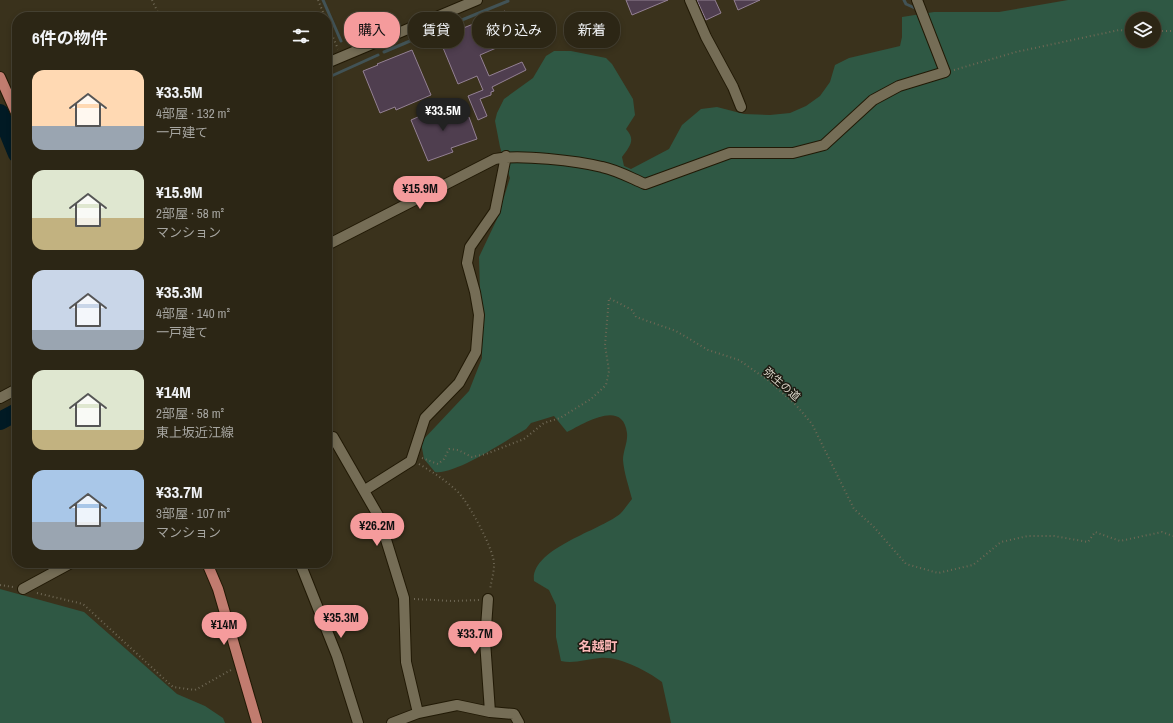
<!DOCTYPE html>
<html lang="ja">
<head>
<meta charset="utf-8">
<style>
  body { margin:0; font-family:"Archivo Narrow","Noto Sans JP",sans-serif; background:#342e1e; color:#f1f3f6; height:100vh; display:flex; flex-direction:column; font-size:15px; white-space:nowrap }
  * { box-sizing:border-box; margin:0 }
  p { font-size:13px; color:#a6a5a0 }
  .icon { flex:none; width:22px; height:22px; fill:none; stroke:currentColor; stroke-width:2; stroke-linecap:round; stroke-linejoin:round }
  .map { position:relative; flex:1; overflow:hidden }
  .side { position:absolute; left:12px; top:12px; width:320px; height:556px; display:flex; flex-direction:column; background:#2c2615; border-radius:16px; box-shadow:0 2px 6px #0003,0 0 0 1px #484334 }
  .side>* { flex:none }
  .guide { position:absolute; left:344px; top:12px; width:380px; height:36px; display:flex; gap:8px }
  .buttons { position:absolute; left:1125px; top:12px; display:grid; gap:8px }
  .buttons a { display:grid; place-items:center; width:36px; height:36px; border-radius:50%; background:#2c2615; box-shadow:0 2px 6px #0003,0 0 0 1px #484334; font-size:20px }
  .price { position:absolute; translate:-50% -34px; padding:0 9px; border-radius:14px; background:#f59b9c; color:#111; font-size:13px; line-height:26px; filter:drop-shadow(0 1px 2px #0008) }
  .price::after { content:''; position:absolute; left:50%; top:24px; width:12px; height:9px; margin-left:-6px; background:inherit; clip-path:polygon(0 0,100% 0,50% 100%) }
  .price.current { background:#222; color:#fff }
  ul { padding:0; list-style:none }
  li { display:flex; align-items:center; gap:12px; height:100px; padding:0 20px }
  li span { display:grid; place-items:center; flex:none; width:112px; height:80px; border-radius:12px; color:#555 }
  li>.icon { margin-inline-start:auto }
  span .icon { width:48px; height:48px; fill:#fffc; stroke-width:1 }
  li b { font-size:17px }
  h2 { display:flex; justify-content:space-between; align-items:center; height:48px; padding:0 20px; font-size:17px }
  .tag { padding:0 14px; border-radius:16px; background:#2c2615; box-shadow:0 2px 6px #0003,0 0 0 1px #484334; font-size:14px; line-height:36px }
  .tag.current { background:#f59b9c; color:#111 }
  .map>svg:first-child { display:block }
  .green { fill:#2f5844; fill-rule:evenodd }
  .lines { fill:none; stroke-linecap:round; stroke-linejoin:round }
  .stream { stroke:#425356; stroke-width:3 }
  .river { stroke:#011a24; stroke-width:18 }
  .building { fill:#4f3e4f; stroke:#948194 }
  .minor-casing { stroke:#211905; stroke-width:12 }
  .major-casing { stroke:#211905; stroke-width:12 }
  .path { stroke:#6f6855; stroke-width:2; stroke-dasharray:1 3; stroke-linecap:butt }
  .minor { stroke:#756d56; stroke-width:10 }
  .major { stroke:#c17c6f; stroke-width:10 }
  .labels { text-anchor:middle; stroke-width:3; stroke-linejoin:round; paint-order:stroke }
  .street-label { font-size:11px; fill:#dbd7ca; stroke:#1d1a11 }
  .quarter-label { font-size:13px; font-weight:bold; fill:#fdb8b8; stroke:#1d1a11 }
</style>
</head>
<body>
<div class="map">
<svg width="1173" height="723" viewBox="0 0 1173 723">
  <rect width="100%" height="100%" fill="#3a321c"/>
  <path class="green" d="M 1068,0 L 1173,0 L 1173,723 L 671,723 L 662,682 C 647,671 619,656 600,658 C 587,659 574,664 561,661 L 556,637 L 556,605 L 549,590 L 534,581 C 530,549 599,531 620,514 C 624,510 628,504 632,499 C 629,487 624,473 623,460 C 623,451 628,442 627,433 C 623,398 583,424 567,432 L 554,416 L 531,423 L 526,429 C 506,440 456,475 435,472 L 424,459 L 421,442 L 469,391 L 482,358 L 479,257 L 497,219 L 510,178 L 500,147 L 495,121 L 497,113 L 504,99 L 533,78 L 546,56 L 554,51 L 571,51 L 606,58 L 612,64 L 633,99 L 635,115 L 626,129 C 636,140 630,146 622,157 L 624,166 L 631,169 L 669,149 L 682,125 L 701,109 L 717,107 L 744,114 L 770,115 L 790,113 L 806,106 L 820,96 L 830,82 L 835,65 L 849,58 L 900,46 L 902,37 L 902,17 L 934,12 L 999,12 ZM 1132,19 L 1154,19 L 1154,41 L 1132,41 Z
    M 0,589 L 84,612 L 177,694 L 205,706 L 223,718 L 225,723 L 0,723 Z"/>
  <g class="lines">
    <path class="stream" d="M 323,0 L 341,41
      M 904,0 L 906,4 L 917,9
      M 418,38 L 508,1
      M 384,52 L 410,41
      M 327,78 L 378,55"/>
    <path class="river" d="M 0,113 L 17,154
      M 0,421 L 17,412"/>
  </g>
  <path class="building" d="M 626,0 L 668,0 L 632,15 Z
    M 697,0 L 715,0 L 721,13 L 706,20 Z
    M 734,0 L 760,0 L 738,10 Z
    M 505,11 L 517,39 L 480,55 L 489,76 L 522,62 L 526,70 L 492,87 L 494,91 L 491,92 L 491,95 L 480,99 L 487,116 L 478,120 L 468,96 L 483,90 L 477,76 L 458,84 L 439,38 Z
    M 412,50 L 431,95 L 396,110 L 395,107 L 380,113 L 363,71 L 378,65 L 377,64 Z
    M 454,105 L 460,120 L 469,117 L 477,139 L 451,148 L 453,152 L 428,161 L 411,120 L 436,109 L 437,111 Z"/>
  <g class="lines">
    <defs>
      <path id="minor" d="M 690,0 L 706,37 L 733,87 L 741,107
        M 327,63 L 477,0
        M 327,245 L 495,159 C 519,154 578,161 602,167 C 617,170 631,178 645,184 L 730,153 L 793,153 L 824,145 L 873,100 L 899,86 L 945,72 L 917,0
        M 0,398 L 17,389
        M 327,440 L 333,437 L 379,517 L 404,598 L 406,662 L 418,713
        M 365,490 L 411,461 L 425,418 L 459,383 L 476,352 L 479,315 L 475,292 L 467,263 L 470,247 L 495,211 L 506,156
        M 300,563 L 337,656 L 358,723
        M 23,589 L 71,563
        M 488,599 L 485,641 L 490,712
        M 392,723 L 418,713 L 457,705 L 490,712 L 514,714 L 519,723"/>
      <path id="major" d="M 0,77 L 17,115
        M 207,563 L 218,589 L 257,723"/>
    </defs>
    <use href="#minor" class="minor-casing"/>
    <use href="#major" class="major-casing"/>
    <path class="path" d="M 152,0 L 160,17
      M 318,0 L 325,17
      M 327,23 L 338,49
      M 1154,31 L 1173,31
      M 954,70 L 1016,52 L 1119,30 L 1132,31
      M 422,458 L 438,464 L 444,459 L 449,449 L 458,450 L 472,457 L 486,454 L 524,439 L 544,423 L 560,418 L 591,399 L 606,385 L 609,371 L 605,345 L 609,298 L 632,310 L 636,317 L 676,331 L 708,350 L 739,360 L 769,381 L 796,405 L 812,424 L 854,509 L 873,526 L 906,564 L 938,573 L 973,565 L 1001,542 L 1028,536 L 1054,536 L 1088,542 L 1095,532 L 1120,541 L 1162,532 L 1173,536
      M 419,464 C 434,473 447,481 459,493 C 469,504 495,551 494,565 C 494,573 491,582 490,590
      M 0,585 L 13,587
      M 37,593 L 83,604 L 173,687 L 195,690 L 231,670
      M 414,599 L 453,601 L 479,600"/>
    <use href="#minor" class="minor"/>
    <use href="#major" class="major"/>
  </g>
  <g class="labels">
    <g class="street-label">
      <text transform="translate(782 384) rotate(41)" y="4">弥生の道</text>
    </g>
    <g class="quarter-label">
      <text x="598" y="651">名越町</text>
    </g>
  </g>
</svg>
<div class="buttons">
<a><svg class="icon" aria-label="layers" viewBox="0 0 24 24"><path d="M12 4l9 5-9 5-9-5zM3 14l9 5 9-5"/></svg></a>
</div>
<b class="price current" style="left:443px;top:132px">¥33.5M</b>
<b class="price" style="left:420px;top:210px">¥15.9M</b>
<b class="price" style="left:377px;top:547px">¥26.2M</b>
<b class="price" style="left:341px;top:639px">¥35.3M</b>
<b class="price" style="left:224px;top:646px">¥14M</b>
<b class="price" style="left:475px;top:655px">¥33.7M</b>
<div class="guide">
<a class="tag current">購入</a>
<a class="tag">賃貸</a>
<a class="tag">絞り込み</a>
<a class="tag">新着</a>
</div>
<section class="side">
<h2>6件の物件<svg class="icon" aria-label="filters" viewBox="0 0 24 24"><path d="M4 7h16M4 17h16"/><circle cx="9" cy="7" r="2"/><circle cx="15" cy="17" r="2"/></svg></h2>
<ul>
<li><span style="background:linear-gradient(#ffd9b3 70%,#9aa5b1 0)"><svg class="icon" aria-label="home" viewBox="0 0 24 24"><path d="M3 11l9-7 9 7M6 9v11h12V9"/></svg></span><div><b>¥33.5M</b><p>4部屋 · 132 m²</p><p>一戸建て</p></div></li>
<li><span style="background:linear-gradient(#dfe7d0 60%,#c2b280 0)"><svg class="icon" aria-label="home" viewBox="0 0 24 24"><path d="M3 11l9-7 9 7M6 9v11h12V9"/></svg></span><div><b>¥15.9M</b><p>2部屋 · 58 m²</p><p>マンション</p></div></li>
<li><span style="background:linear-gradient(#c9d6e8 75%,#9aa5b1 0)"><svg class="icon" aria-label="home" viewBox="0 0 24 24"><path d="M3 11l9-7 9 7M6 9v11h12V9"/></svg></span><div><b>¥35.3M</b><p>4部屋 · 140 m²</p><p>一戸建て</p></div></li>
<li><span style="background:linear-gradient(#dfe7d0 75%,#c2b280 0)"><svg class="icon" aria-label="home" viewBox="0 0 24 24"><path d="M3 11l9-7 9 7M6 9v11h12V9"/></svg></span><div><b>¥14M</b><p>2部屋 · 58 m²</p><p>東上坂近江線</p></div></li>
<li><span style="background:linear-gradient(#a9c7e8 65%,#9aa5b1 0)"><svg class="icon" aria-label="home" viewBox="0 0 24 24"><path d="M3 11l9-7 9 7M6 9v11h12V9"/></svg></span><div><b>¥33.7M</b><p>3部屋 · 107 m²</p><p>マンション</p></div></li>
</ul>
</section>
</div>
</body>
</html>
